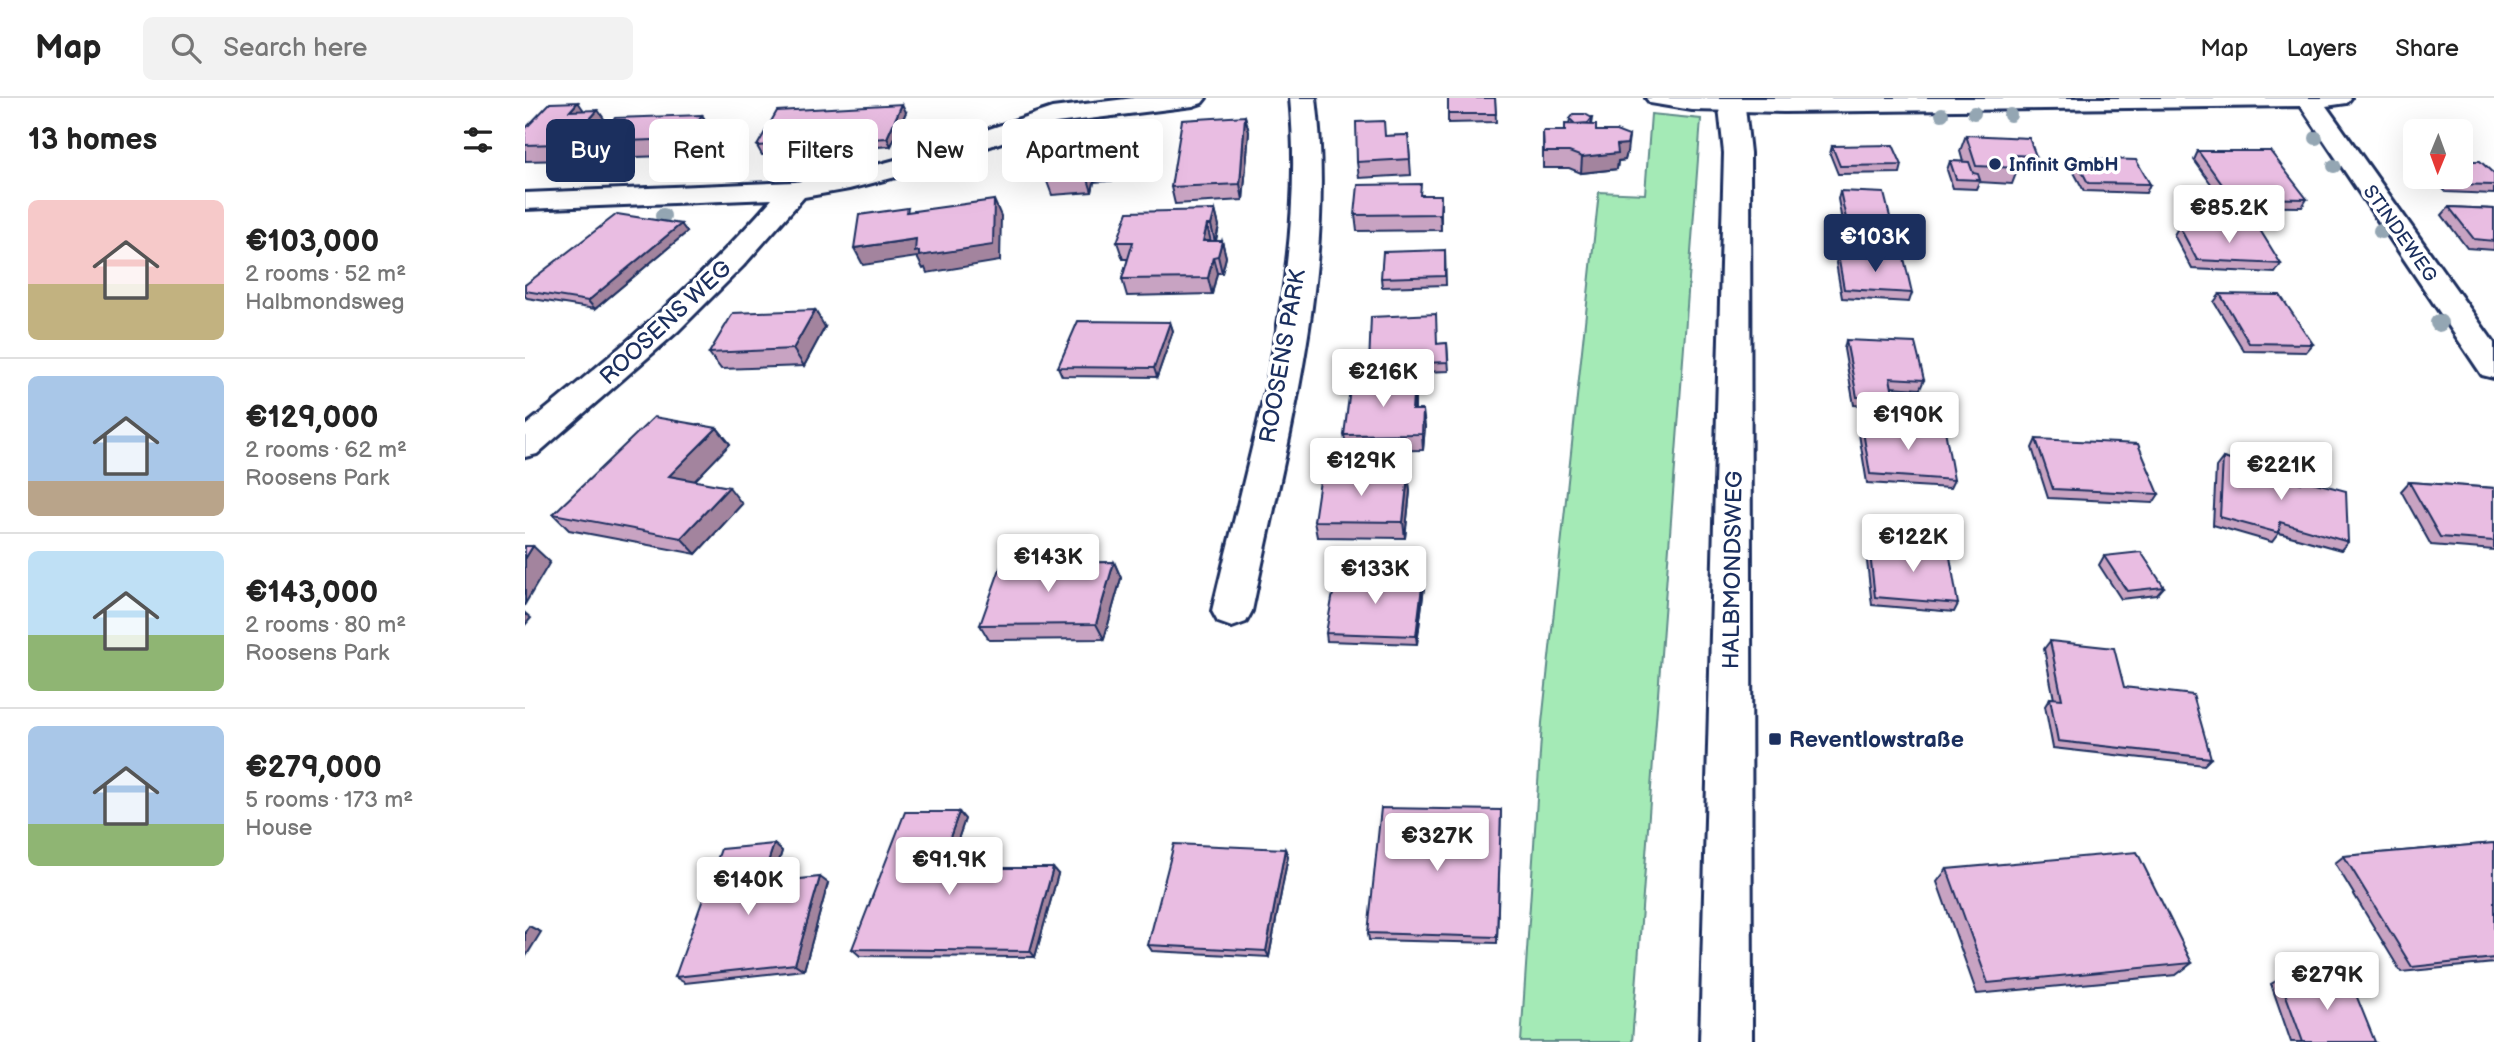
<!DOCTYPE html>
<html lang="en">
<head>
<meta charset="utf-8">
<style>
  body { margin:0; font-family:"Balsamiq Sans",sans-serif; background:#f2f2f2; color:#222; height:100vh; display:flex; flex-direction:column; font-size:26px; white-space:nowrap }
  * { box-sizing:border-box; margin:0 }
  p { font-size:23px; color:#767676 }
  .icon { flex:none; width:38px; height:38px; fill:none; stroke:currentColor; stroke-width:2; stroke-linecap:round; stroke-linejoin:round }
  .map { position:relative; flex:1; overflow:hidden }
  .side { display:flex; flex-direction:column; background:#fff; width:525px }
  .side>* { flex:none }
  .hud { position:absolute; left:21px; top:21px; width:665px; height:63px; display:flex; gap:14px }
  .needle { width:46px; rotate:181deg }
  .buttons { position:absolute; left:1878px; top:21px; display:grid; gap:14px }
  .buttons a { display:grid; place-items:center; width:70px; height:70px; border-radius:10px; background:#fff; box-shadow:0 7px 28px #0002; font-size:35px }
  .price { position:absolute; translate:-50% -60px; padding:0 16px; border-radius:7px; background:#fff; color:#222; font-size:23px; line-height:46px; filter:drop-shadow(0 2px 4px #0008) }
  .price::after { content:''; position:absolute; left:50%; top:42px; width:21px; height:16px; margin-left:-10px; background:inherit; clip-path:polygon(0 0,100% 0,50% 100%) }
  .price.on { background:#1b2f5e; color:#fff }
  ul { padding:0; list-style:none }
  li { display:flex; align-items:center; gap:21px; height:175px; padding:0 28px }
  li+li { border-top:2px solid #e0e0e0 }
  li span { display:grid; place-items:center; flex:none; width:196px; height:140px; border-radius:10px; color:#555 }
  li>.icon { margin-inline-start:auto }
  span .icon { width:84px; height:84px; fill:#fffc; stroke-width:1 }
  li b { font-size:30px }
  h2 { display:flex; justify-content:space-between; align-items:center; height:84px; padding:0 28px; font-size:30px }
  .pill { padding:0 24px; border-radius:10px; background:#fff; box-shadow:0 7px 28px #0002; font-size:24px; line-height:63px }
  .pill.on { background:#1b2f5e; color:#fff }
  header { display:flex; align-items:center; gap:42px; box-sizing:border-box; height:98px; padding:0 35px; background:#fff; border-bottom:2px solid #e0e0e0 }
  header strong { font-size:33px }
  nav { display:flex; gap:38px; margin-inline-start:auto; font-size:24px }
  .search { width:490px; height:63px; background:#f2f2f2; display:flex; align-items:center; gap:18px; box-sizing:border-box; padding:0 24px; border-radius:10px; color:#767676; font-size:26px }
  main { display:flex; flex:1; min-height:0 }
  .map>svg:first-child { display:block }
  .green { fill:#a4eab6; stroke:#608c8a; stroke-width:2 }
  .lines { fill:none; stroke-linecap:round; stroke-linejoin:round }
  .minor-casing { stroke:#1b2f5e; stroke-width:6 }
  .tertiary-casing { stroke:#1b2f5e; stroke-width:6 }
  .minor { fill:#fff; fill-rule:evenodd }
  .tertiary { fill:#fff; fill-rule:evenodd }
  .tree { fill:#94a6b3 }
  .wall { fill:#c8a3c2; stroke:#1b2f5e; stroke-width:2 }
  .shaded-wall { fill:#a3849e; stroke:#1b2f5e; stroke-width:2 }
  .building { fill:#e9bde2; stroke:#1b2f5e; stroke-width:2 }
  .poi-dot { fill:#1b2f5e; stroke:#fff; stroke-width:2.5 }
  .labels { text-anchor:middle; stroke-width:7; stroke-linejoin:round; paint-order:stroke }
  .far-poi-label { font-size:19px; font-weight:bold; fill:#1b2f5e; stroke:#fff; text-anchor:start }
  .far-street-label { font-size:19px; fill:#1b2f5e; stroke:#fff }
  .street-label { font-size:23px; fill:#1b2f5e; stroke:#fff }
  .poi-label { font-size:23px; font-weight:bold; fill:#1b2f5e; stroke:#fff; text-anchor:start }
</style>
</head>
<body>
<header>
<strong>Map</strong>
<div class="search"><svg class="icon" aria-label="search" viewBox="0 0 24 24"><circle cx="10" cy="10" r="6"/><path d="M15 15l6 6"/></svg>Search here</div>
<nav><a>Map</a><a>Layers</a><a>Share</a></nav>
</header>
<main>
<section class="side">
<h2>13 homes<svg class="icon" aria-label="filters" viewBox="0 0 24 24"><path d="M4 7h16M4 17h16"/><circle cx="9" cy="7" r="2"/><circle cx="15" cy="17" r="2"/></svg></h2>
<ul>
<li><span style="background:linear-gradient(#f6c9c9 60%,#c2b280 0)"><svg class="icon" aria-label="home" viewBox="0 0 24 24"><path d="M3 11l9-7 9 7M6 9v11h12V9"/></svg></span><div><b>€103,000</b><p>2 rooms · 52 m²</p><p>Halbmondsweg</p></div></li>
<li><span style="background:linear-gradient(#a9c7e8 75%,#b9a48a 0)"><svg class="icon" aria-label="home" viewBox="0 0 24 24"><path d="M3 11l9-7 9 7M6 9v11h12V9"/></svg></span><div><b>€129,000</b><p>2 rooms · 62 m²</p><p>Roosens Park</p></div></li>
<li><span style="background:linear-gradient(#bfe0f5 60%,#8fb573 0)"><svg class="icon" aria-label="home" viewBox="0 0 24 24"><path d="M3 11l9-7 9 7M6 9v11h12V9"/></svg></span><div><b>€143,000</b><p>2 rooms · 80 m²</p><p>Roosens Park</p></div></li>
<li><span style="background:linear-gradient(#a9c7e8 70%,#8fb573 0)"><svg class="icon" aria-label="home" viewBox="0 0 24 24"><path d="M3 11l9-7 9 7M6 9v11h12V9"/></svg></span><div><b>€279,000</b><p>5 rooms · 173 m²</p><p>House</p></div></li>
</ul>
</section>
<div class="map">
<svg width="1969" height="944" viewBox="0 0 1969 944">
  <rect width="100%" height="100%" fill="#fff"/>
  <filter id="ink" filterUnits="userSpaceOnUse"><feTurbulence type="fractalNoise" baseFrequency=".0143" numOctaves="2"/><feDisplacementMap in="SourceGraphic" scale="14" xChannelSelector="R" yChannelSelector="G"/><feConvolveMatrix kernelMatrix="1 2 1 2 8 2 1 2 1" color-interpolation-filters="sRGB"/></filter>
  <g filter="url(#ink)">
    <path class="green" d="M 1126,16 L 1176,21 L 1107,944 L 996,944 L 1017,625 L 1074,94 L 1120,96 Z"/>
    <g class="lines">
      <defs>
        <path id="minor" d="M 609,0 L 681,0 L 677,5 L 668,8 L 531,25 L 394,73 L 324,91 L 279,99 L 218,168 L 153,233 L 12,356 L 0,359 L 0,328 C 87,258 173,186 247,101 L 0,111 L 0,95 L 270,84 L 322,75 L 374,61 L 527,10 Z
          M 765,0 L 791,0 C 812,171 761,346 727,513 L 721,524 L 707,529 L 693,524 L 687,513 C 726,347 782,173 765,0 Z
          M 1121,0 L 1826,0 L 1822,5 L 1801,8 L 1969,245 L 1969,280 L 1957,277 L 1776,8 L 1259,14 L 1167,12 L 1125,5 Z"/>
        <path id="tertiary" d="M 1193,0 L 1219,0 L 1225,55 L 1227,944 L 1175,944 L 1199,55 Z"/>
      </defs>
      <use href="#minor" class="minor-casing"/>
      <use href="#tertiary" class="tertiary-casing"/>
      <use href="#minor" class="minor"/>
      <use href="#tertiary" class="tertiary"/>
    </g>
    <g class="tree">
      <circle cx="1449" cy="15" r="7"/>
      <circle cx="1417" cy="16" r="7"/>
      <circle cx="1485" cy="17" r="7"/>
      <circle cx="1791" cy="40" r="7"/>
      <circle cx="377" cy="58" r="7"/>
      <circle cx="1809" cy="68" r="7"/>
      <circle cx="138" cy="118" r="8"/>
      <circle cx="1856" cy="133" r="8"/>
      <circle cx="1914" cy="225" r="9"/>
    </g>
    <path class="wall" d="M 970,0 L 971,24 L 923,25 L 923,16 Z
      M 59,13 L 83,28 L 177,17 L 187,33 L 169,57 L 81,60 L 70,44 L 75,38 L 65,49 L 56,50 L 45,62 L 0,63 L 0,31 Z
      M 381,14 L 366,48 L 237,57 L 232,48 Z
      M 720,18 L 724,34 L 718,102 L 650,106 L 646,89 Z
      M 1067,20 L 1066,27 L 1071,33 L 1102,54 L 1100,62 L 1093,63 L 1092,71 L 1056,75 L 1044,70 L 1018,70 L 1018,33 L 1039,33 L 1044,26 L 1045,21 Z
      M 598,26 L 603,42 L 596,82 L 569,84 L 567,94 L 527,97 L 521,81 L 522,76 L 515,77 L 509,60 L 553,32 Z
      M 883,37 L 886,77 L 834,80 L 832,64 L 861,38 Z
      M 1441,37 L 1511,58 L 1504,74 L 1492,73 L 1487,86 L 1454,84 L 1451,91 L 1428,90 L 1422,72 L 1425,63 L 1438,64 L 1435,53 Z
      M 1307,48 L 1377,67 L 1375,75 L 1313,76 L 1305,56 Z
      M 1673,53 L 1782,101 L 1777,109 L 1702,108 L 1669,62 Z
      M 1550,60 L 1625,86 L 1621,95 L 1559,93 L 1546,69 Z
      M 1969,76 L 1969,96 L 1921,94 L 1907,79 L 1936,79 Z
      M 1315,93 L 1367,127 L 1364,136 L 1319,134 L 1313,101 Z
      M 897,97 L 916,97 L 916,132 L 832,133 L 830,117 Z
      M 1924,109 L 1969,111 L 1969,152 L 1942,150 L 1917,117 Z
      M 690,112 L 694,128 L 691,143 L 697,143 L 701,159 L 697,175 L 692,175 L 687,196 L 602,198 L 597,181 L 603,161 L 598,161 L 592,144 Z
      M 156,126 L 162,134 L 70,211 L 2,200 L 0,198 L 0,187 Z
      M 1654,128 L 1756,166 L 1750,175 L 1667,171 L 1649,137 Z
      M 920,152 L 921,187 L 857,189 L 856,180 Z
      M 1313,157 L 1387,195 L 1384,204 L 1317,200 L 1311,165 Z
      M 1695,196 L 1788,246 L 1781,254 L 1719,253 L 1689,204 Z
      M 645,224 L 648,233 L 632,279 L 537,278 L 533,269 Z
      M 300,229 L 279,268 L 196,271 L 184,255 Z
      M 1321,242 L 1399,282 L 1395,291 L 1366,289 L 1369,301 L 1366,309 L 1329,307 L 1319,251 Z
      M 922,245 L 924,273 L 846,276 L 844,267 L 912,246 Z
      M 890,298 L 890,312 L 900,328 L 898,352 L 822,353 L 819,337 Z
      M 1337,327 L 1429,382 L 1425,390 L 1342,385 L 1334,336 Z
      M 192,330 L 205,346 L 169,383 L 217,406 L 171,456 L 44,432 L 28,416 Z
      M 1511,341 L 1634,396 L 1628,405 L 1523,400 L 1507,350 Z
      M 1698,360 L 1737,375 L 1773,384 L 1776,381 L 1823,444 L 1816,452 L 1754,435 L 1747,444 L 1688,427 L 1691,369 Z
      M 883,377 L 885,393 L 880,440 L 792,439 L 789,423 Z
      M 1884,384 L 1969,390 L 1969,452 L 1906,447 L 1876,393 Z
      M 1344,447 L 1433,506 L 1429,514 L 1347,507 L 1341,455 Z
      M 1579,458 L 1639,489 L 1632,497 L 1596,501 L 1574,467 Z
      M 589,464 L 596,480 L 579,541 L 464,542 L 455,527 Z
      M 899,489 L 892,546 L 802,543 L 801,535 Z
      M 1525,543 L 1599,589 L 1686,660 L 1679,667 L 1528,650 L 1520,608 L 1525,600 L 1529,601 L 1519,551 Z
      M 976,712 L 972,845 L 844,842 L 843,835 Z
      M 440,721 L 423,770 L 533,776 L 510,859 L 335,858 L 327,851 Z
      M 1969,745 L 1969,865 L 1876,874 L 1810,765 L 1819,758 Z
      M 249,746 L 257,753 L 247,784 L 303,785 L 279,872 L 160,885 L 150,879 Z
      M 760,751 L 763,758 L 744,859 L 627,853 L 623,847 Z
      M 1422,771 L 1667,865 L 1651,877 L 1452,896 L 1412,784 Z
      M 1755,881 L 1850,944 L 1766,944 L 1746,886 Z"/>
    <path class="shaded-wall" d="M 53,4 L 64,20 L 45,13 Z
      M 377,6 L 381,14 L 366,48 L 362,40 Z
      M 73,12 L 84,28 L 65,49 L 54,33 Z
      M 177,17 L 187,33 L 169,57 L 159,41 Z
      M 720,18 L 724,34 L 718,102 L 715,86 Z
      M 598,26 L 603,42 L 596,82 L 591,66 Z
      M 45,34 L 56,50 L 45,62 L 34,46 Z
      M 1104,38 L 1102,54 L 1100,62 L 1093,63 L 1092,71 L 1056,75 L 1057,59 L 1092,47 Z
      M 564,68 L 569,84 L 567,94 L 562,78 Z
      M 916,97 L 916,132 L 915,116 Z
      M 469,102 L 476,118 L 475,163 L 402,175 L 400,170 L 398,171 L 392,159 L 338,167 L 329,150 L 391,141 Z
      M 690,112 L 694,128 L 690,144 L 686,127 Z
      M 156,126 L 162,134 L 70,211 L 63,203 Z
      M 682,127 L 686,144 L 678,143 Z
      M 697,143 L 701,159 L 697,175 L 693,158 Z
      M 688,159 L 692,175 L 687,196 L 683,180 Z
      M 290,212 L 300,229 L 279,268 L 268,251 Z
      M 645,224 L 648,233 L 632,279 L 629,270 Z
      M 889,282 L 890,298 L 888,329 L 887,312 Z
      M 898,312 L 900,328 L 898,352 L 897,336 Z
      M 192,330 L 205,346 L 158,395 L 144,378 Z
      M 883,377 L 885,393 L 880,440 L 878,424 Z
      M 204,389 L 217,406 L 171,456 L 156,440 Z
      M 8,448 L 25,464 L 0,506 L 0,461 Z
      M 589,464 L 596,480 L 579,541 L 571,526 Z
      M 898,480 L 899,489 L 892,546 L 891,538 Z
      M 0,515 L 6,520 L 0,527 Z
      M 434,714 L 440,721 L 421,776 L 414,770 Z
      M 249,746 L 257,753 L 245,792 L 236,785 Z
      M 760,751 L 763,758 L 744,859 L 741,853 Z
      M 528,770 L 533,776 L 510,859 L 505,853 Z
      M 295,779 L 303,785 L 279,872 L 270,866 Z
      M 4,828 L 16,834 L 0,860 L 0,834 Z"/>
    <path class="building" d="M 923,0 L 970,0 L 971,16 L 923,16 Z
      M 53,4 L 45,13 L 73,12 L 54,33 L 45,34 L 34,46 L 0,47 L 0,31 L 25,5 Z
      M 377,6 L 362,40 L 232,48 L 252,13 Z
      M 1049,16 L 1060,16 L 1067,20 L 1063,25 L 1050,26 L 1045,21 Z
      M 177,17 L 159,41 L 70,44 L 90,20 Z
      M 720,18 L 715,86 L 646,89 L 657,22 Z
      M 859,23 L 860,38 L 883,37 L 885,61 L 832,64 L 831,24 Z
      M 598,26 L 591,66 L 564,68 L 562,78 L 521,81 L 527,59 L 509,60 L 515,39 L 536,37 L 537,33 L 553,32 L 554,29 Z
      M 1040,26 L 1071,27 L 1071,33 L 1091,33 L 1104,38 L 1102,46 L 1092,47 L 1093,55 L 1057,59 L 1044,54 L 1019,54 L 1018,33 L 1040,33 Z
      M 1441,37 L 1504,40 L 1511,58 L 1488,57 L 1493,70 L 1451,68 Z
      M 1368,47 L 1377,67 L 1315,68 L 1307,48 Z
      M 1673,53 L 1745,53 L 1782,101 L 1707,100 Z
      M 1550,60 L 1611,62 L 1625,86 L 1563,85 Z
      M 1425,63 L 1444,64 L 1448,75 L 1453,76 L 1455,82 L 1431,81 Z
      M 1936,63 L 1955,63 L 1969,76 L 1969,87 L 1927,86 L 1921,79 L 1936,79 Z
      M 896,86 L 895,97 L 916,97 L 915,116 L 830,117 L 833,87 Z
      M 1315,93 L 1359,95 L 1367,127 L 1322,125 Z
      M 469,102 L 468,147 L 394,158 L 394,153 L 390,154 L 391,141 L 329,150 L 334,117 L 383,110 L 382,114 Z
      M 1924,109 L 1969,111 L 1969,143 L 1949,141 Z
      M 690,112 L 686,127 L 682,127 L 678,143 L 697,143 L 693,158 L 688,159 L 683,180 L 597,181 L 608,144 L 592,144 L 603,114 Z
      M 92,116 L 156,126 L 63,203 L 0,193 L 0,187 Z
      M 1654,128 L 1735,132 L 1756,166 L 1672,162 Z
      M 920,152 L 920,178 L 856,180 L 858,154 Z
      M 1313,157 L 1379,160 L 1387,195 L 1319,191 Z
      M 1695,196 L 1755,197 L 1788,246 L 1724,245 Z
      M 290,212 L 268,251 L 184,255 L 208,215 Z
      M 911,216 L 912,246 L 922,245 L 923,264 L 844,267 L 846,219 Z
      M 553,223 L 645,224 L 629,270 L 533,269 Z
      M 1321,242 L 1390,245 L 1399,282 L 1365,280 L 1369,301 L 1332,299 Z
      M 889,282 L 887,312 L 898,312 L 897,336 L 819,337 L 826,283 Z
      M 129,319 L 192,330 L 144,378 L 204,389 L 156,440 L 28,416 Z
      M 1337,327 L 1420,332 L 1429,382 L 1345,376 Z
      M 1511,341 L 1613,346 L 1634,396 L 1528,391 Z
      M 1698,360 L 1738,371 L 1737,375 L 1776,385 L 1776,381 L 1821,393 L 1823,444 L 1755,424 L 1754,435 L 1695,419 Z
      M 796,376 L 883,377 L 878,424 L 789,423 Z
      M 1884,384 L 1969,390 L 1969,443 L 1915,439 Z
      M 1344,447 L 1424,453 L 1433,506 L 1350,499 Z
      M 0,448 L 8,448 L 0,461 Z
      M 1616,454 L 1639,489 L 1602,493 L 1579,458 Z
      M 589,464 L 571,526 L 455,527 L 477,465 Z
      M 811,478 L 898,480 L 891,538 L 801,535 Z
      M 1525,543 L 1589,550 L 1599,589 L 1668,597 L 1686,660 L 1533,643 L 1525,600 L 1537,601 Z
      M 856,710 L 976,712 L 972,839 L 843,835 Z
      M 380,714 L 434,714 L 414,770 L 528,770 L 505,853 L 327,851 Z
      M 1969,745 L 1969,860 L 1887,869 L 1819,758 Z
      M 249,746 L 236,785 L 295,779 L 270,866 L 150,879 L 196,751 Z
      M 649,746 L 760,751 L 741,853 L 623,847 Z
      M 1612,754 L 1667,865 L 1463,885 L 1422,771 Z
      M 1755,881 L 1827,887 L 1850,944 L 1778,944 Z"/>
  </g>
  <g class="poi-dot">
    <circle cx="1470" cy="66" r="7"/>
    <rect x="1243" y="634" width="14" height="14" rx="3.5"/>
  </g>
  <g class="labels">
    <g class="far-poi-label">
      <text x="1484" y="73">Infinit GmbH</text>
    </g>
    <g class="far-street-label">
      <text transform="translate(1876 135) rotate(55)" y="7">STINDEWEG</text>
    </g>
    <g class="street-label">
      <text transform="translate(140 224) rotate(-43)" y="8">ROOSENS WEG</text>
      <text transform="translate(757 258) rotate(-80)" y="8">ROOSENS PARK</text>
      <text transform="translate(1207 472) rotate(-89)" y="8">HALBMONDSWEG</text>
    </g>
    <g class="poi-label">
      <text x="1264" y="649">Reventlowstraße</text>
    </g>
  </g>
</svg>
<div class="buttons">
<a><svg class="needle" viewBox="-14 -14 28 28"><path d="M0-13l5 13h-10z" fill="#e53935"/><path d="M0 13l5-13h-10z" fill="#767676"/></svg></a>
</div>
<b class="price" style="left:1704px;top:147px">€85.2K</b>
<b class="price on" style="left:1350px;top:176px">€103K</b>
<b class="price" style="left:858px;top:311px">€216K</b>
<b class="price" style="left:1383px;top:354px">€190K</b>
<b class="price" style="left:836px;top:400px">€129K</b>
<b class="price" style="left:1756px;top:404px">€221K</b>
<b class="price" style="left:1388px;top:476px">€122K</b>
<b class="price" style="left:523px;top:496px">€143K</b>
<b class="price" style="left:850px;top:508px">€133K</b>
<b class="price" style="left:912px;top:775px">€327K</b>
<b class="price" style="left:424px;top:799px">€91.9K</b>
<b class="price" style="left:223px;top:819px">€140K</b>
<b class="price" style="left:1802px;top:914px">€279K</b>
<div class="hud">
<a class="pill on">Buy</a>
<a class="pill">Rent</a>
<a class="pill">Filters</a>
<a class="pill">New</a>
<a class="pill">Apartment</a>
</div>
</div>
</main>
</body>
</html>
